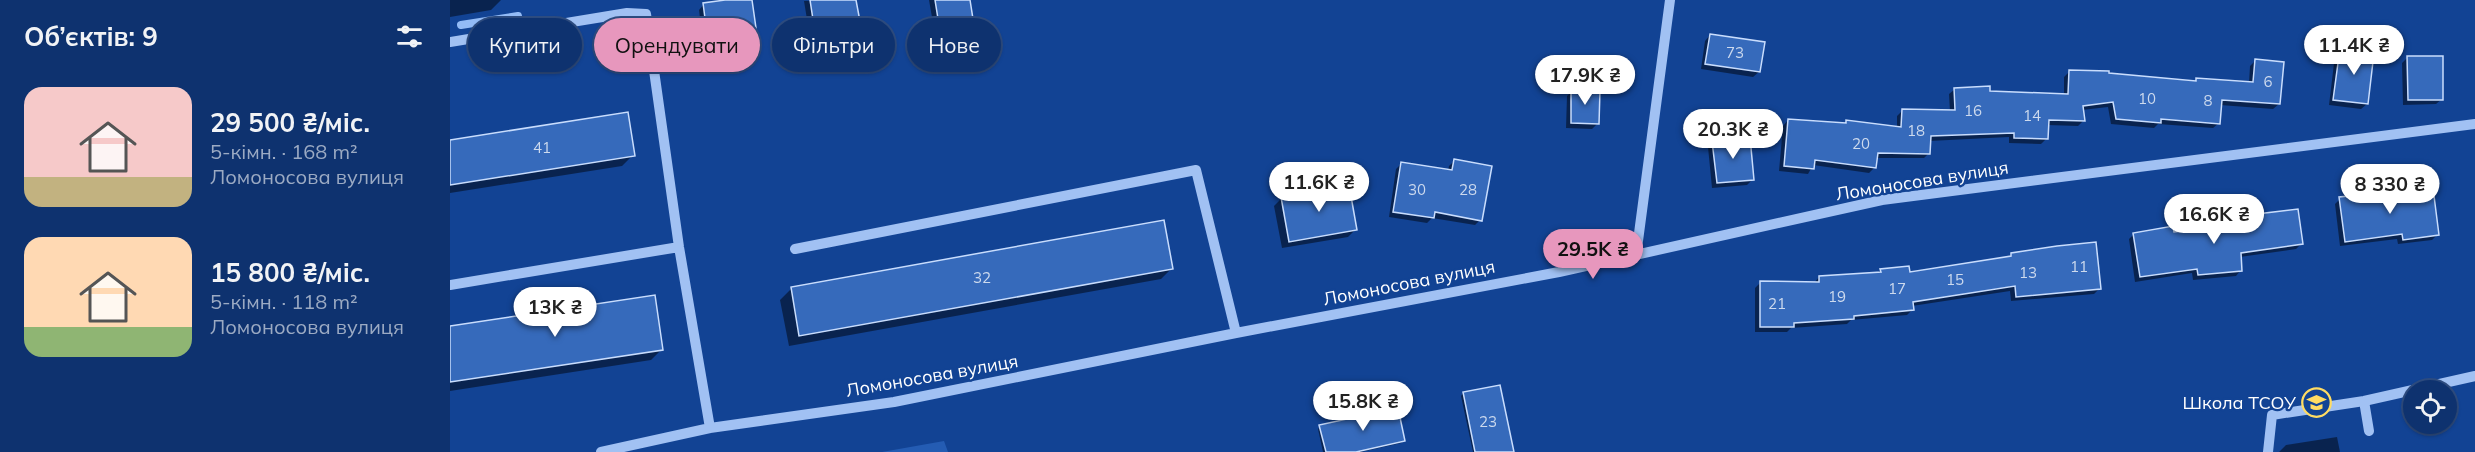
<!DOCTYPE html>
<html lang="uk">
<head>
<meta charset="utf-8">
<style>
  body { margin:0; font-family:Mulish,sans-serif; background:#1c3e77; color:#f1f3f6; height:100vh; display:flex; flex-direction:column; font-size:22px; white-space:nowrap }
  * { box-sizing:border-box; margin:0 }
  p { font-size:20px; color:#9baac3 }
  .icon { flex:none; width:33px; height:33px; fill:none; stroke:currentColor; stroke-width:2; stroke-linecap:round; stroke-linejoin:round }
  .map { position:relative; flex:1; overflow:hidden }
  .details { display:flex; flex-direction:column; background:#0e326f; width:450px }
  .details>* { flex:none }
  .hud { position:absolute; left:18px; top:18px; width:570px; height:54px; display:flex; gap:12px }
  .controls { position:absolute; left:1953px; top:380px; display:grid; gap:12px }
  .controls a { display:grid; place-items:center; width:54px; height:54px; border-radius:50%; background:#0e326f; box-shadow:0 2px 4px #0004,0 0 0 2px #2e4d82; font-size:30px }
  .price { position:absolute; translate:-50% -51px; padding:0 14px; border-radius:21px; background:#fff; color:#222; font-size:20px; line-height:39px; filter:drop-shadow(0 2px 3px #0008) }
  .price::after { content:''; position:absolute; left:50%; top:36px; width:18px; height:14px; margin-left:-9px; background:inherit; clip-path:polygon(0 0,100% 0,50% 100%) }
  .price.on { background:#e797bd; color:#111 }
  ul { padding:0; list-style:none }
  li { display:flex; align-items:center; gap:18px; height:150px; padding:0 24px }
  li span { display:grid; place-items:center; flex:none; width:168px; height:120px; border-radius:18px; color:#555 }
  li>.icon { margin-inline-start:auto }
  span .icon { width:72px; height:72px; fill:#fffc; stroke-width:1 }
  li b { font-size:26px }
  h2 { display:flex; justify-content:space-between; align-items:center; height:72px; padding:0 24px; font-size:26px }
  .chip { padding:0 21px; border-radius:27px; background:#0e326f; box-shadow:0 2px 4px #0004,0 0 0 2px #2e4d82; font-size:21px; line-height:54px }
  .chip.on { background:#e797bd; color:#111 }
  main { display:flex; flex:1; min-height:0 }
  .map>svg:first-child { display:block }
  .pitch { fill:#245cb3 }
  .shadow { fill:#0007 }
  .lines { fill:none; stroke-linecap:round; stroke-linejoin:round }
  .stream { stroke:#93bbf6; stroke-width:8 }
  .building { fill:#366abb; stroke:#c9ddfd; stroke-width:1.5 }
  .minor { stroke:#a1c1f3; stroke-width:10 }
  .labels { text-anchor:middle; stroke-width:4.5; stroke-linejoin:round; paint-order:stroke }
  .number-label { font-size:15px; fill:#cddaee }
  .street-label { font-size:18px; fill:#fff; stroke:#124394 }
  .poi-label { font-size:18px; fill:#fff; stroke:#124394; text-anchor:end }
</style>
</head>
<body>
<main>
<section class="details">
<h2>Об’єктів: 9<svg class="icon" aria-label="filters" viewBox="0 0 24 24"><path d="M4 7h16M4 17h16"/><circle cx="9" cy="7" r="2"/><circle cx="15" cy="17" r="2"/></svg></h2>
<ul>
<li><span style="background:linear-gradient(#f6c9c9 75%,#c2b280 0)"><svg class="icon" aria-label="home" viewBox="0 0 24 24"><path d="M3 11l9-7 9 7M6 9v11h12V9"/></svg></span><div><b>29 500 ₴/міс.</b><p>5-кімн. · 168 m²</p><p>Ломоносова вулиця</p></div></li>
<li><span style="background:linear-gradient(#ffd9b3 75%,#8fb573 0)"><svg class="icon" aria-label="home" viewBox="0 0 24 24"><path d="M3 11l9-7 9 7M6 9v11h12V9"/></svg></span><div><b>15 800 ₴/міс.</b><p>5-кімн. · 118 m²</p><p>Ломоносова вулиця</p></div></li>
</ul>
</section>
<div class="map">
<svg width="2025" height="452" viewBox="0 0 2025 452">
  <rect width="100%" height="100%" fill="#124394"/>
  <path class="pitch" d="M 494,441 L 498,452 L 432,452 Z"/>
  <path class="shadow" d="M 0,0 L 51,0 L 41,10 L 0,17 Z
    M 287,0 L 300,0 L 306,42 L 301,47 L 254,53 L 249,10 L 254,4 Z
    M 405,0 L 410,32 L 405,37 L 361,44 L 354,1 Z
    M 479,0 L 519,0 L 522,19 L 516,24 L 484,29 Z
    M 1260,35 L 1309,72 L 1303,77 L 1251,69 L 1255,41 Z
    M 1890,50 L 1917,104 L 1911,109 L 1879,105 L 1885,55 Z
    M 1958,57 L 1992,99 L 1986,104 L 1953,105 L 1952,63 Z
    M 1805,61 L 1829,104 L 1823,109 L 1770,105 L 1769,123 L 1763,128 L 1708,124 L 1704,128 L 1661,124 L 1658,107 L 1632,110 L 1633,121 L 1628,126 L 1597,125 L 1597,138 L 1591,144 L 1559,143 L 1559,137 L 1479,141 L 1479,153 L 1474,158 L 1426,158 L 1425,167 L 1419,173 L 1363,165 L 1358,174 L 1329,171 L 1333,126 L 1338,120 L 1393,125 L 1397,121 L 1447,128 L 1447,116 L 1452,111 L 1500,112 L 1499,94 L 1505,89 L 1539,93 L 1614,95 L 1614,77 L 1619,72 L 1744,82 L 1747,79 L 1799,83 L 1800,66 Z
    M 1122,91 L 1148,123 L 1142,129 L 1116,128 L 1117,96 Z
    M 0,142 L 183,155 L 172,166 L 0,193 Z
    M 1263,142 L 1303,179 L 1297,185 L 1262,188 L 1258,147 Z
    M 1004,161 L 1030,220 L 1025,225 L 982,218 L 977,223 L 939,217 L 946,169 L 952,163 L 998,171 L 999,166 Z
    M 832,198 L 906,229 L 898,237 L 832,248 L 824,206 Z
    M 1890,199 L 1987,235 L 1982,240 L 1948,244 L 1947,239 L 1890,246 L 1885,204 Z
    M 1808,216 L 1851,244 L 1846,249 L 1790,257 L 1791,270 L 1786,276 L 1743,280 L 1742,273 L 1685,282 L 1679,239 L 1684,234 L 1722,233 L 1803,226 L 1803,221 Z
    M 1562,254 L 1649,289 L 1644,294 L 1561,301 L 1560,291 L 1462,306 L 1463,309 L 1457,315 L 1401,320 L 1397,324 L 1341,328 L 1337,332 L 1305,332 L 1305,288 L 1310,283 L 1364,283 L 1369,277 L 1427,274 L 1431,270 L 1459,274 L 1558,259 Z
    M 722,268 L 711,279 L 339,346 L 330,300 L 341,289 Z
    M 0,328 L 212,349 L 201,360 L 0,391 Z
    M 1013,393 L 1063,452 L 1023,452 L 1011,396 Z
    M 870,427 L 954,440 L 951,443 L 911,452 L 873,452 L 868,429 Z
    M 1887,437 L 1890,452 L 1829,452 L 1836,445 Z"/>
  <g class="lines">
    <path class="stream" d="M 11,25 L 68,16"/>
  </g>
  <path class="building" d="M 275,0 L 302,0 L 308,42 L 259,49 L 253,3 Z
    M 360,0 L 406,0 L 412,32 L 366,39 Z
    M 485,0 L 520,0 L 523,19 L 489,25 Z
    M 1260,34 L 1315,42 L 1310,72 L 1255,64 Z
    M 1890,48 L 1924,53 L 1918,104 L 1883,100 Z
    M 1957,56 L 1993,56 L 1993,100 L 1958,100 Z
    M 1805,59 L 1834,62 L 1830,104 L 1772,100 L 1770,124 L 1711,119 L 1711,123 L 1666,119 L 1663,102 L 1633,106 L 1635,121 L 1599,120 L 1598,139 L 1564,138 L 1564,133 L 1481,136 L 1480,154 L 1428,153 L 1426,168 L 1365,160 L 1364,169 L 1334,166 L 1338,119 L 1396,123 L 1396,120 L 1451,127 L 1452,109 L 1505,110 L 1504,88 L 1540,86 L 1540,91 L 1618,94 L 1619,70 L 1659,71 L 1659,73 L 1746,81 L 1746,78 L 1803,82 Z
    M 1121,89 L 1150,90 L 1149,124 L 1121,123 Z
    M 178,112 L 185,156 L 0,185 L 0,140 Z
    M 1300,137 L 1304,180 L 1267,183 L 1262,141 Z
    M 1004,159 L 1042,166 L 1032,221 L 985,212 L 984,218 L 943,212 L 951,162 L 1002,170 Z
    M 899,185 L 907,230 L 839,242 L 831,197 Z
    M 1983,188 L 1989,235 L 1953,240 L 1952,234 L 1895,242 L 1889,197 Z
    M 1848,209 L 1853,244 L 1791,253 L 1792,271 L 1748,275 L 1747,269 L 1690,277 L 1683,233 L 1723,226 L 1724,232 L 1809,224 L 1807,214 Z
    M 714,220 L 723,269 L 349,336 L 341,287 Z
    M 1646,242 L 1651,289 L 1566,297 L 1565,286 L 1463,302 L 1464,310 L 1404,316 L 1404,319 L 1344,323 L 1344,327 L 1310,327 L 1310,281 L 1369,282 L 1369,276 L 1431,272 L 1430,269 L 1459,266 L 1460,272 L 1561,256 L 1561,253 L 1607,246 Z
    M 205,295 L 213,350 L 0,382 L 0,326 Z
    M 1050,385 L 1064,452 L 1025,452 L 1013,392 Z
    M 948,408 L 955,441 L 906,452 L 876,452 L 869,425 Z"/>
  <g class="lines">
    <path class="minor" d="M 0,42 L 177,13 L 196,14 L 229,247 L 260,428
      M 345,249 L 746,170 L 786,333
      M 1186,256 L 1220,0
      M 0,285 L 229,247
      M 1914,401 L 1919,431
      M 151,452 L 260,428 L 444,402 L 786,333 L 1109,272 L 1432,200 L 2025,124
      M 1818,452 L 1822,415 L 1914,401 L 2025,376"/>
  </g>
  <defs>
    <symbol id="school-ring" viewBox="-11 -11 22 22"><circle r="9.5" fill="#124394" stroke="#ffdc63" stroke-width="1.5"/><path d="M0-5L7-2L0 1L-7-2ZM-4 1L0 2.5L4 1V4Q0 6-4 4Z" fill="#ffdc63"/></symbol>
  </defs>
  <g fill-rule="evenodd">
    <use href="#school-ring" x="1850" y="386" width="33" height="33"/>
  </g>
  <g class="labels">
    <g class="number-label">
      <text x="1285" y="58">73</text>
      <text x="1818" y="87">6</text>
      <text x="1697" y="104">10</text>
      <text x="1758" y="106">8</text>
      <text x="1523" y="116">16</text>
      <text x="1582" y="121">14</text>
      <text x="1466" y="136">18</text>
      <text x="1411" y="149">20</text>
      <text x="92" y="153">41</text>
      <text x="967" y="195">30</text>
      <text x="1018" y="195">28</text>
      <text x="1629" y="272">11</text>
      <text x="1578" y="278">13</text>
      <text x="532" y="283">32</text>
      <text x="1505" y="285">15</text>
      <text x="1447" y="294">17</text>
      <text x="1387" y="302">19</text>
      <text x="1327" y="309">21</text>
      <text x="1038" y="427">23</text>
    </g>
    <g class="street-label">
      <text transform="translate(1472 181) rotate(-9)" y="6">Ломоносова вулиця</text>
      <text transform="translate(959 283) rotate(-11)" y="6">Ломоносова вулиця</text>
      <text transform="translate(482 376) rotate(-10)" y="6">Ломоносова вулиця</text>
    </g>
    <g class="poi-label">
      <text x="1846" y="409">Школа ТСОУ</text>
    </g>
  </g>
</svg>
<div class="controls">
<a><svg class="icon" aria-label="locate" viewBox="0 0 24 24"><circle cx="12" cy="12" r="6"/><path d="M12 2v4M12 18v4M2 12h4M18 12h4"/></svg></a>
</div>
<b class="price" style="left:1904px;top:76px">11.4K ₴</b>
<b class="price" style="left:1135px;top:106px">17.9K ₴</b>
<b class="price" style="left:1283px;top:160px">20.3K ₴</b>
<b class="price" style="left:869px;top:213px">11.6K ₴</b>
<b class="price" style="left:1940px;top:215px">8 330 ₴</b>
<b class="price" style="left:1764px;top:245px">16.6K ₴</b>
<b class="price on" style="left:1143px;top:280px">29.5K ₴</b>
<b class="price" style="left:105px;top:338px">13K ₴</b>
<b class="price" style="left:913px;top:432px">15.8K ₴</b>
<div class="hud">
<a class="chip">Купити</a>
<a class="chip on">Орендувати</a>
<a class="chip">Фільтри</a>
<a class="chip">Нове</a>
</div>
</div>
</main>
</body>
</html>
